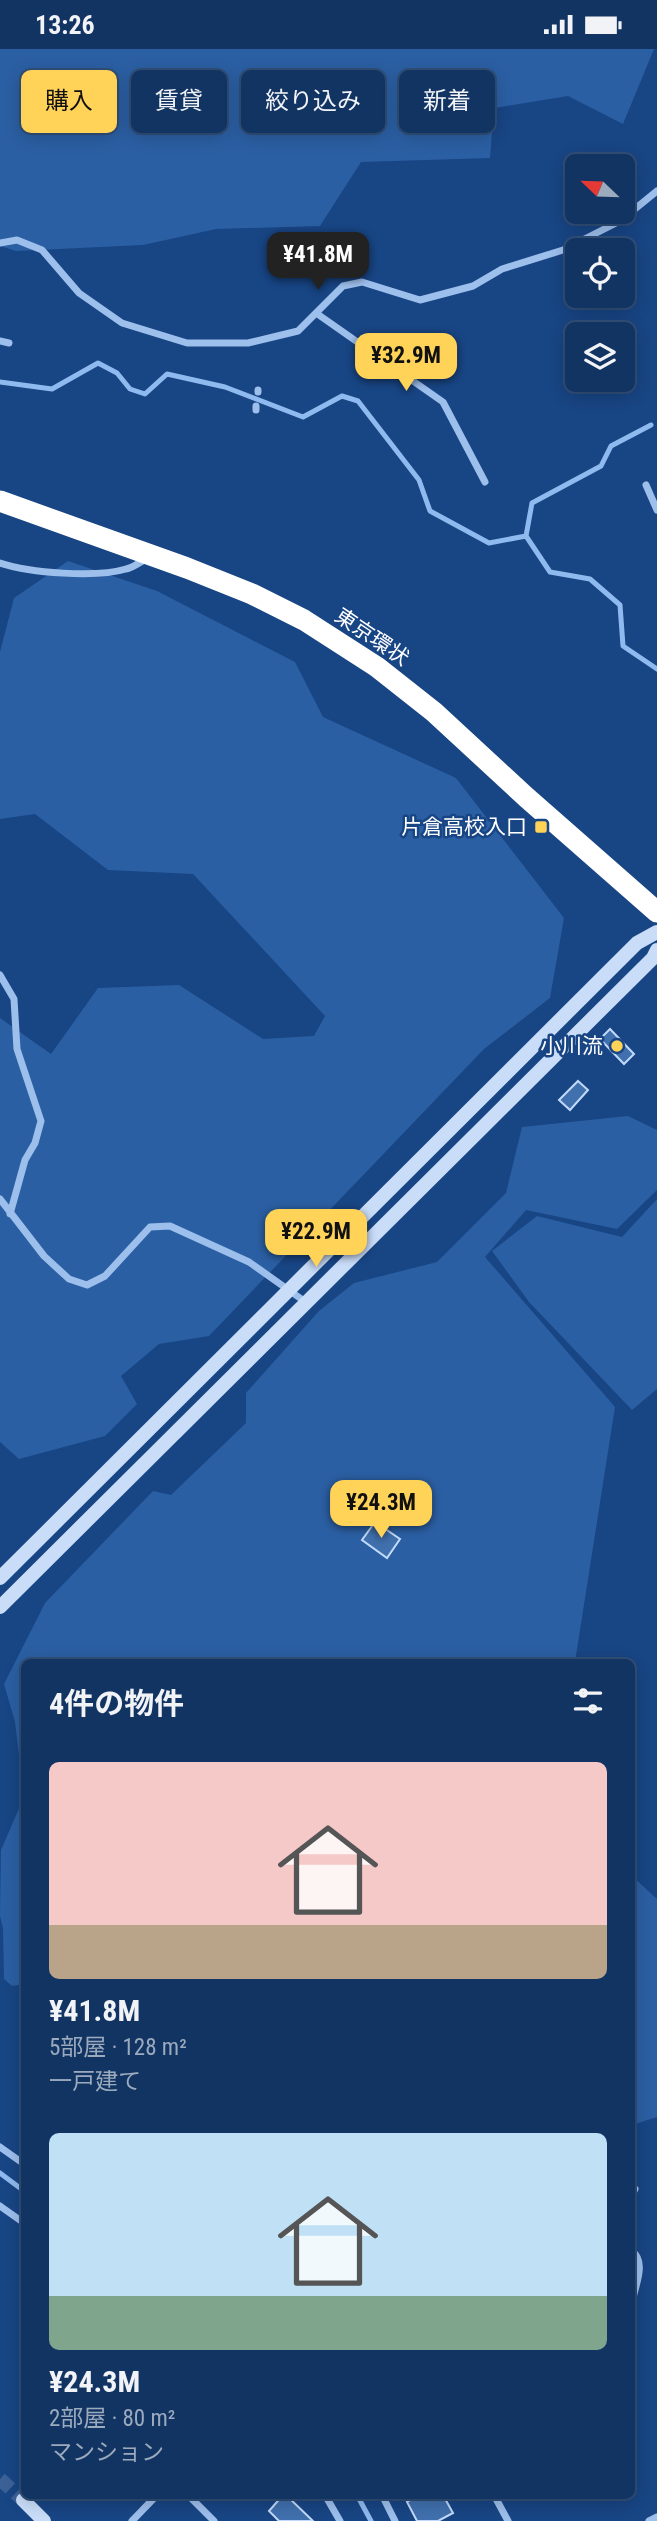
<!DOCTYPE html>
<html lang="ja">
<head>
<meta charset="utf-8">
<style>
  body { margin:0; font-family:"Roboto Condensed","Noto Sans JP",sans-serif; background:#1b3c69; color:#f1f3f6; height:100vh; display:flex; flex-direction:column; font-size:26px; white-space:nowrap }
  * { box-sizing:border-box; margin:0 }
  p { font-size:23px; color:#9caabe }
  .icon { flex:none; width:38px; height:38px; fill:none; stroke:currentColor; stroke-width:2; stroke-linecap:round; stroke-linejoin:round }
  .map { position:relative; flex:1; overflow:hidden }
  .panel { position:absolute; left:21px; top:1610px; width:614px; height:840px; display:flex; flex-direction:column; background:#123463; border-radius:10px; box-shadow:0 4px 18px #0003,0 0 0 2px #314f78 }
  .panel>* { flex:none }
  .banner { position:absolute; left:21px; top:21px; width:616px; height:63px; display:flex; gap:14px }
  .needle { width:46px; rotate:293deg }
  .controls { position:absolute; left:565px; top:105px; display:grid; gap:14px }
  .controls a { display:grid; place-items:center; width:70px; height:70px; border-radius:10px; background:#123463; box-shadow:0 4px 18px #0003,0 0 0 2px #314f78; font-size:35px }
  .price { position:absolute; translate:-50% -60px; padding:0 16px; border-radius:14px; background:#ffd258; color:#111; font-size:23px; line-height:46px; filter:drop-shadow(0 2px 4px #0008) }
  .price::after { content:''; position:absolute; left:50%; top:42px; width:21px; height:16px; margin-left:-10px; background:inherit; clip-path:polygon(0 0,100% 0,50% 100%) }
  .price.on { background:#222; color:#fff }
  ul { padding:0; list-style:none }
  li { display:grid; align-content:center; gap:14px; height:371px; padding:0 28px }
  li span { display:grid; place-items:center; height:217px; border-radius:10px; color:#555 }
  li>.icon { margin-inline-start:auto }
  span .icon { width:126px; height:126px; fill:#fffc; stroke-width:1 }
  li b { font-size:30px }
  h2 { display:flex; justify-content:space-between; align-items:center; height:84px; padding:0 28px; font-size:30px }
  .pill { padding:0 24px; border-radius:10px; background:#123463; box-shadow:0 4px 18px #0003,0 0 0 2px #314f78; font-size:24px; line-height:63px }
  .pill.on { background:#ffd258; color:#111 }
  .status { display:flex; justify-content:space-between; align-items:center; height:49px; padding:0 35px; background:#123463; direction:ltr }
  .status svg { height:19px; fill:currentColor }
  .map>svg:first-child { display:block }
  .green { fill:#2b5fa3 }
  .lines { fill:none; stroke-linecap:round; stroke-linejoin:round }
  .stream { stroke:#8fbaef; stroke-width:5 }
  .building { fill:#4070ae; stroke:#c2daf9; stroke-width:2 }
  .secondary-tunnel { stroke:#3b6196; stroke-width:14; stroke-dasharray:14 7; stroke-linecap:butt }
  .street { stroke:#9dbfec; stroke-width:7 }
  .secondary { stroke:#c9ddf9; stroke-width:14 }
  .highway { stroke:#fff; stroke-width:21 }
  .poi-dot { fill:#ffd258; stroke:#184584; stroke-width:2.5 }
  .labels { text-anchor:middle; stroke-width:5; stroke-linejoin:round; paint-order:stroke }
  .street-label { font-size:21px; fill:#fff; stroke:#184584 }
  .poi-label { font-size:21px; fill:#fff; stroke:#184584; text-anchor:end }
</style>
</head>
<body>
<div class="status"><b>13:26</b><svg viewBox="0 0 49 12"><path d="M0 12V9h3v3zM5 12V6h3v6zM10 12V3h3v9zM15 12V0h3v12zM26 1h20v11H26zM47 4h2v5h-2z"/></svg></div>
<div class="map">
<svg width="657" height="2472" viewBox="0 0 657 2472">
  <rect width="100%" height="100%" fill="#184584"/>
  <path class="green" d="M 0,0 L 654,0 L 623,75 L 568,47 L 494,59 L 490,109 L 361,113 L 320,177 L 216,180 L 143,196 L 16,202 L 0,197 Z
    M 68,512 L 157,542 L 295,613 L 323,668 L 456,729 L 564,869 L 550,949 L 484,1000 L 209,1287 L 159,1295 L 121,1327 L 137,1355 L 105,1387 L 19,1410 L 0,1393 L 0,969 L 51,1005 L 98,939 L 179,936 L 263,990 L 314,987 L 325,967 L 193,825 L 108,821 L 35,765 L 0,770 L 0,603 L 14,549 Z
    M 628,1067 L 657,1081 L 657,1141 L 617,1180 L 526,1161 L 485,1208 L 615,1358 L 575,1613 L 24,1614 L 24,1935 L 12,1937 L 4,1930 L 3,1879 L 0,1867 L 1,1801 L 24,1748 L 15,1673 L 4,1635 L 45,1554 L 153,1442 L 171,1446 L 246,1374 L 246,1344 L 319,1262 L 354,1234 L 437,1213 L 506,1144 L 522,1078 Z
    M 657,1150 L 657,1340 L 632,1361 L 529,1253 L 492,1202 L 537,1167 L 622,1188 Z
    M 632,1827 L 657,1850 L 657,2068 L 632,2076 Z"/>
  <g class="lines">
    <path class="stream" d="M 0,333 L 52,340 L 98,314 L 117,324 L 130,340 L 145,345 L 167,325 L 225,338 L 303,368 L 342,347 L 358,352 L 419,431 L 430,462 L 489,494 L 526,487 L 550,523 L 590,530 L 620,556 L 623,597 L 657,620
      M 526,487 L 532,454 L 601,417 L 611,397 L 651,376
      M 0,2124 L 24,2142
      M 357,2446 L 371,2472"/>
  </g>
  <path class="building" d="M 610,980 L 634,1005 L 624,1015 L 600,990 Z
    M 578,1032 L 588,1041 L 570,1061 L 559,1051 Z
    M 375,1473 L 400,1490 L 387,1509 L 362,1491 Z
    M 283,2446 L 286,2446 L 313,2472 L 279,2472 L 269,2462 Z
    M 419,2446 L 443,2446 L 453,2464 L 438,2472 L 417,2472 L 407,2453 Z"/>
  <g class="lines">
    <path class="secondary-tunnel" d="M 0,2430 L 23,2451"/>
    <path class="street" d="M 0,194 L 17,191 L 42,201 L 79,244 L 122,274 L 187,294 L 248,294 L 298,282 L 343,237 L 362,233 L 420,251 L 473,237 L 502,220 L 563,201 L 620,172 L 657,142
      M 316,264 L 443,353 L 485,433
      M 0,292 L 9,294
      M 258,343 L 258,341
      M 256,361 L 256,357
      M 646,436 L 657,461
      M 0,514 C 30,524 96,529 126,520 C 133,519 140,513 146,510
      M 0,926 L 14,950 L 17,1000 L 41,1072 L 35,1094 L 25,1111 L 10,1165
      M 0,1150 L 44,1207 L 69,1230 L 87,1236 L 105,1227 L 150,1178 L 170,1177 L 249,1213 L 307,1254
      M 0,2098 L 24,2115
      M 632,2146 L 635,2140
      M 0,2157 L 24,2174
      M 632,2202 C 647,2213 635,2237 632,2253
      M 188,2446 L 214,2472
      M 325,2446 L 340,2472
      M 382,2446 L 395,2472
      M 494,2446 L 508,2472
      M 132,2472 L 157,2446
      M 649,2472 L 657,2468"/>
    <path class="secondary" d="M 0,1529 L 637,894 L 657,883
      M 0,1558 L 653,909 L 657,901
      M 23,2451 L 44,2472"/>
    <path class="highway" d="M 0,452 L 187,519 L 252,545 L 304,571 L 377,618 L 434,663 L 526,748 L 657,863"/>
  </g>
  <g class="poi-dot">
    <rect x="534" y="771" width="14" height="14" rx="3.5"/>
    <circle cx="617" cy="997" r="7"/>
  </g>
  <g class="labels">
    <g class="street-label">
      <text transform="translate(372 588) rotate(34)" y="7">東京環状</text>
    </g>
    <g class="poi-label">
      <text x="527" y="785">片倉高校入口</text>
      <text x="603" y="1004">小川流</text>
    </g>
  </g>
</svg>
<div class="controls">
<a><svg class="needle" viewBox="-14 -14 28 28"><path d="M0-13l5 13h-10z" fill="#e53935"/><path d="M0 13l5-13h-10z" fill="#9caabe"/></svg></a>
<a><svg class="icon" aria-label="locate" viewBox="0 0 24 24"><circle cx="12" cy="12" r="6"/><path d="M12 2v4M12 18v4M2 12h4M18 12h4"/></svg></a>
<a><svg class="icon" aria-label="layers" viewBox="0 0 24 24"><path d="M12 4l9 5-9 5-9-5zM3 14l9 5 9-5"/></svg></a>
</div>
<b class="price on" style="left:318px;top:243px">¥41.8M</b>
<b class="price" style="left:406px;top:344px">¥32.9M</b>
<b class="price" style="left:316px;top:1220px">¥22.9M</b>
<b class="price" style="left:381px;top:1491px">¥24.3M</b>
<div class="banner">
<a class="pill on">購入</a>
<a class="pill">賃貸</a>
<a class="pill">絞り込み</a>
<a class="pill">新着</a>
</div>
<section class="panel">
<h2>4件の物件<svg class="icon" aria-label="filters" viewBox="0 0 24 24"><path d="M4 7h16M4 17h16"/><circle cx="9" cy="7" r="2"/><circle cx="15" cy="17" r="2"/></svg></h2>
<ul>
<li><span style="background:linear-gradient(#f6c9c9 75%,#b9a48a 0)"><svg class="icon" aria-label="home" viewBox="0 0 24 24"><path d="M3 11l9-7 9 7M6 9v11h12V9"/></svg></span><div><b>¥41.8M</b><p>5部屋 · 128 m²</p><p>一戸建て</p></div></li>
<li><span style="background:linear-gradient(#bfe0f5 75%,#7fa58c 0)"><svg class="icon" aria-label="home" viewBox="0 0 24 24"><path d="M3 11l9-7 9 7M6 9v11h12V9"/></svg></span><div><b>¥24.3M</b><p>2部屋 · 80 m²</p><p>マンション</p></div></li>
</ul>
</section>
</div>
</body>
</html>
